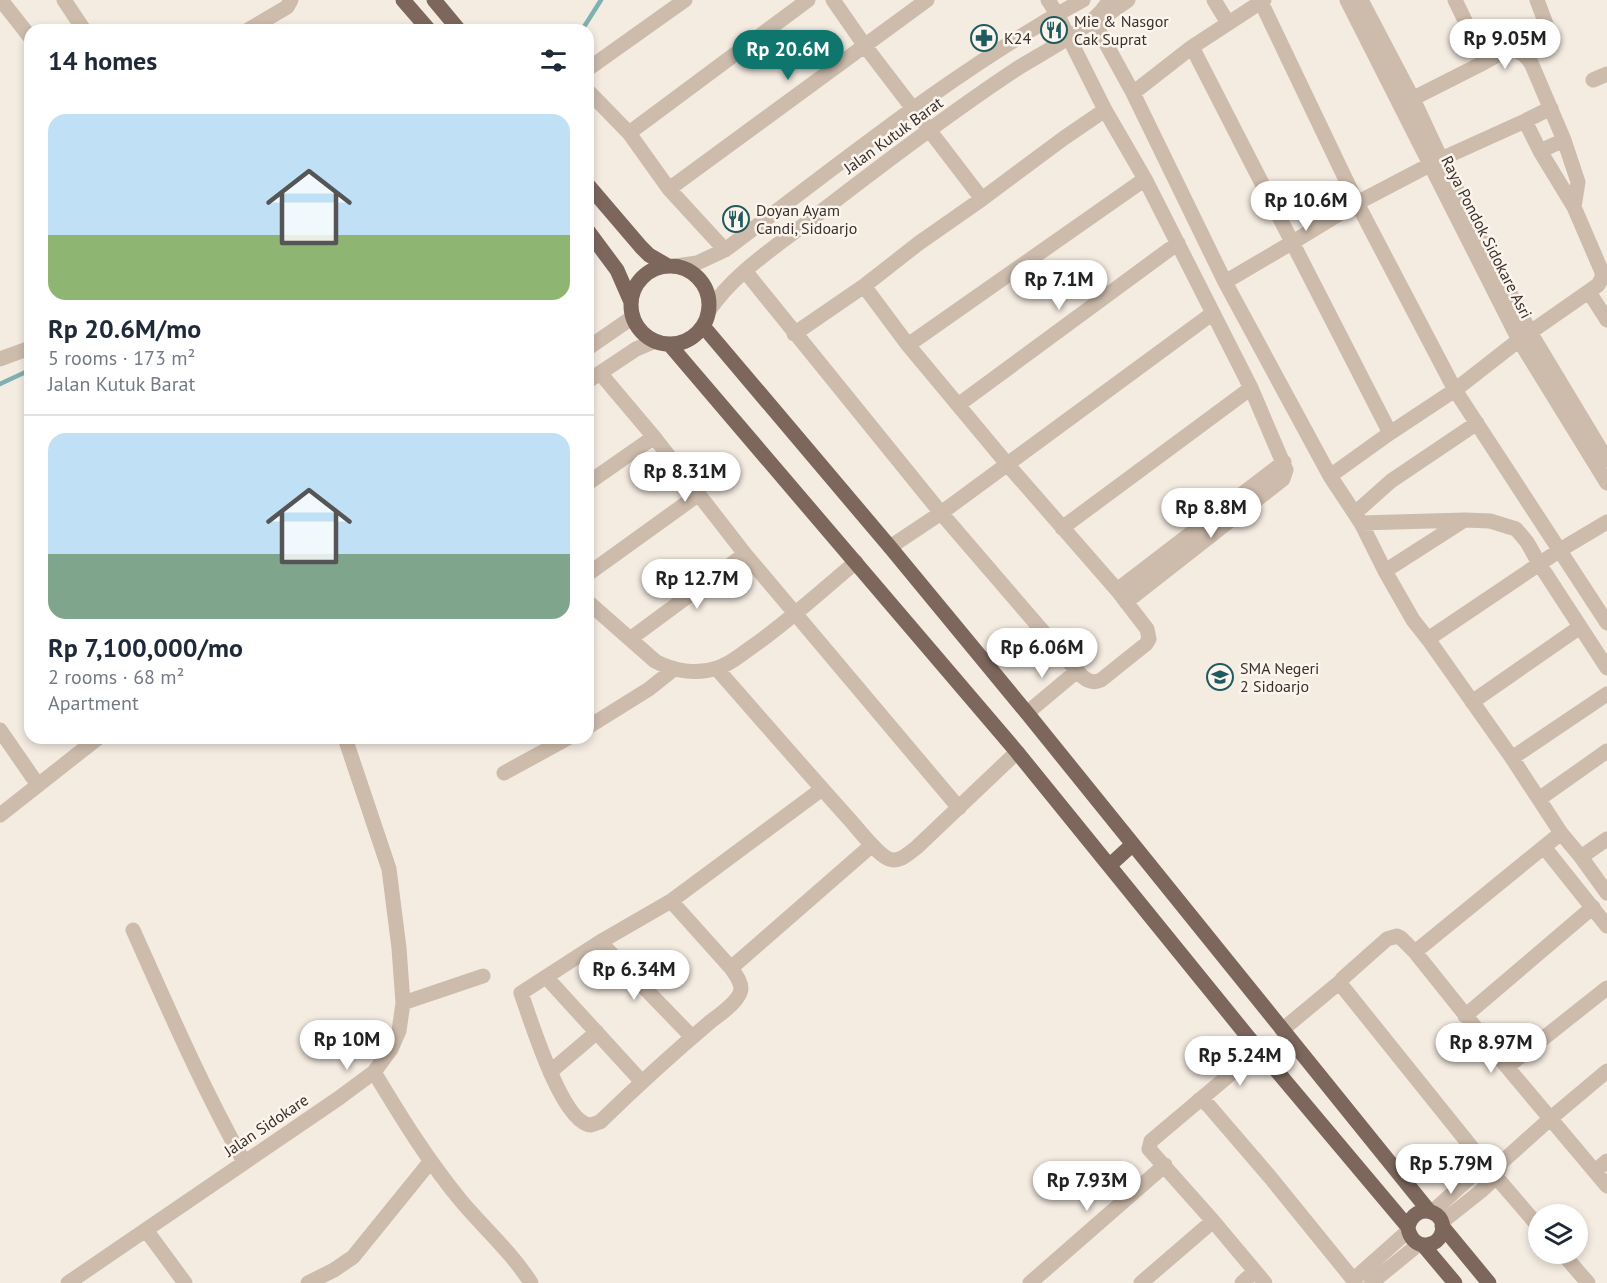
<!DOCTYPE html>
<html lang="en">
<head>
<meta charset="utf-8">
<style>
  body { margin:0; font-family:"PT Sans",sans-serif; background:#f2f2f3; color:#1f2937; height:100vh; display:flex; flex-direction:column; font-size:22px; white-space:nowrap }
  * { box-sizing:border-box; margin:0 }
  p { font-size:20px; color:#747a83 }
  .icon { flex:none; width:33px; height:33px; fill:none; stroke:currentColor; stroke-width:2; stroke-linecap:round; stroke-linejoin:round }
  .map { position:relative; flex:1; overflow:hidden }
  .details { position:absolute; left:24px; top:24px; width:570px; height:720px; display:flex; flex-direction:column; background:#fff; border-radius:18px; box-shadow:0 3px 9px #0003 }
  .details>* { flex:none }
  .buttons { position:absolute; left:1528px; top:1204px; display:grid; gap:12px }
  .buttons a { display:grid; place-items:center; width:60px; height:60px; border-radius:50%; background:#fff; box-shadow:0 3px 9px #0003; font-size:30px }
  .price { position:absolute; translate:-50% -51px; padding:0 14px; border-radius:21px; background:#fff; color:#222; font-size:20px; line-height:39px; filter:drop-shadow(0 2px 3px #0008) }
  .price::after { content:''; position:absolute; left:50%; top:36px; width:18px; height:14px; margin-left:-9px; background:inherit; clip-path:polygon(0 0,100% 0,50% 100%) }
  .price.active { background:#0f766e; color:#fff }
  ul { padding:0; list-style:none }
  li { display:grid; align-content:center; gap:12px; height:318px; padding:0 24px }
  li+li { border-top:2px solid #e0e1e3 }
  li span { display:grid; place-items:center; height:186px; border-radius:18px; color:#555 }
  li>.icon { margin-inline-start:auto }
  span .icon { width:108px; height:108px; fill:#fffc; stroke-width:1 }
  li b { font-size:26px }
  h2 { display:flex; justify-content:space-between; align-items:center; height:72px; padding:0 24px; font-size:26px }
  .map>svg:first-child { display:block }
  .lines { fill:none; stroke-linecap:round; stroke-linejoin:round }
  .stream { stroke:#7fb0b2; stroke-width:4.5 }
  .minor { stroke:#cdbbac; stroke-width:15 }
  .major { stroke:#7d675c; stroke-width:15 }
  .labels { text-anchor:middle; stroke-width:5; stroke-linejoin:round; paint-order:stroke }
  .poi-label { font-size:16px; fill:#3b302b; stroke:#fbf5ee; text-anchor:start }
  .street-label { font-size:16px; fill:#3b302b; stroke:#fbf5ee }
</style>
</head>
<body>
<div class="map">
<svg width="1607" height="1283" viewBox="0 0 1607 1283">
  <rect width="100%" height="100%" fill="#f4ebe1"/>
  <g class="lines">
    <path class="stream" d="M 582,30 L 601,0
      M 0,384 L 30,370"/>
    <path class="minor" d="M 1,0 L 30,37
      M 64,0 L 84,30
      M 833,0 L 865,46 L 982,199
      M 1048,0 L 1057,14 L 1105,110 L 1145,179 L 1251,388 L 1286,470 L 1283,479 L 1126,602
      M 1214,0 L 1228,23
      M 1264,0 L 1192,47 L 1133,93 L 1225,282 L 1330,476 L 1361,523 L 1385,571 L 1413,620 L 1428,639 L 1512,758 L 1561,833 L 1581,857 L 1607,893
      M 1347,0 L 1519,340 L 1607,483
      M 1361,0 L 1413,99 L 1441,159 L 1530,332 L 1607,460
      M 1455,0 L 1485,62
      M 1261,2 L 1357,203 L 1455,390 L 1607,623
      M 1101,19 L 1128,0
      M 1093,20 L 1133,93
      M 248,30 L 287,7 L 291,0
      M 1192,47 L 1390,433
      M 1511,48 C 1521,52 1527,56 1532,65 L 1564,140 L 1540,151
      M 588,69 L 685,0
      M 1593,80 L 1607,74
      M 588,91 L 629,133 L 669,189 L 725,250
      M 1406,102 L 1485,62 L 1544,29 L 1546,24 L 1537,0
      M 1525,121 L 1551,108
      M 629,133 L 808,0
      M 1564,140 L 1578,182 L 1574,207
      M 669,189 L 927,0
      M 676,266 L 697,263 L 725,250 C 841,163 956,69 1083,0
      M 745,271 L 941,513 L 1077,671 C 1084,678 1090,685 1101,680 L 1146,644 L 1149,639 L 1147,629 L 1117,590 L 1008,465 L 908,345 L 864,286
      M 1225,282 L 1293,242 L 1357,203 L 1441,159 L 1525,121 L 1540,151 L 1574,207 L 1602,272 L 1602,278 L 1598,285 L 1519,340 L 1455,390 L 1390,433 L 1330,476
      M 1589,292 L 1607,320
      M 708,312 C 733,274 774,248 809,221 C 876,169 944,117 1015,70 C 1041,53 1096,27 1109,0
      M 794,334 L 864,286 L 919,243 L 982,199 L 1064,138 L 1105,110
      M 908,345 L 1145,179
      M 588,348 L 633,317
      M 0,359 L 30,348
      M 600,373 L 654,437 L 745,554 L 959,808
      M 588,381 L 636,349 L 655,341
      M 958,405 L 1178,243
      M 588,483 L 654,437
      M 1355,513 L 1391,481 L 1477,423
      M 1361,523 L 1465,520 L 1490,521 L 1516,529 L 1527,542 L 1540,565 L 1607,668
      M 1062,528 L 1251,388
      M 890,547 L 941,513 L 1213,313
      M 1385,571 L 1463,521
      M 588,574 L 699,494
      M 1117,590 L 1284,462
      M 588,602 L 655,661 C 673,671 697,675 717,668 C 729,665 739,656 749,649 C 787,623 821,591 856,562
      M 630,639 L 745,554
      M 1428,639 L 1560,550 L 1607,522
      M 717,669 C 761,719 805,770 850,820 C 859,830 878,855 889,859 C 900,863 909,853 917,847 L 1017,752
      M 1472,702 L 1580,627
      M 1027,713 L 1077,671
      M 588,727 L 649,689 L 674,669
      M 0,730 L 38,785
      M 1512,758 L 1607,694
      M 504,773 L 568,738
      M 1539,799 L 1607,751
      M 0,815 L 98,738
      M 1544,847 L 1607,926
      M 1581,857 L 1607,839
      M 671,901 L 731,968 C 735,974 741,981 741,989 C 740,1001 719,1015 710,1022 C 672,1054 636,1087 600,1122 C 599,1122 592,1125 591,1125 C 562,1124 530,1018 521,993 L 600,942 L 671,901 L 822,789
      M 133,930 C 168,1008 202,1087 244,1162
      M 600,942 L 692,1037
      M 1415,952 L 1561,833
      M 731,968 L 872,845
      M 546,977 L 642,1082
      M 403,1003 L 483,976
      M 1465,1016 L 1593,907
      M 1282,1030 L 1341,981
      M 1259,1050 L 1151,1141 L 1149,1149 L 1213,1221 L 1265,1283
      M 1507,1067 L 1607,988
      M 374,1072 C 401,1117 428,1161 462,1202 C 485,1229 512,1253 531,1283
      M 550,1072 L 597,1032
      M 1199,1100 L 1204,1102 L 1209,1106 L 1270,1177 L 1356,1283
      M 1595,1171 L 1607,1161
      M 1432,1212 L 1485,1164 L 1494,1163
      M 1442,1222 L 1481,1191 L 1496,1177 L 1502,1162 L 1551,1118 L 1607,1071
      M 1539,1227 L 1485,1164 L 1342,986 L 1341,981 L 1343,978 L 1387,939 L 1397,936 L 1401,938 L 1415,952 L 1507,1067 L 1607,1186
      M 146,1230 L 185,1283
      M 1563,1254 L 1588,1283
      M 68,1283 L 339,1098 L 374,1072 L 391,1049 L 399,1031 L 403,1003 L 399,948 L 389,869 L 345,738
      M 308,1283 L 334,1270 L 353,1257 L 430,1162
      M 1030,1283 L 1165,1165
      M 1141,1283 L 1213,1221
      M 1242,1283 L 1255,1271
      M 1353,1283 L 1353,1280 L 1408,1231
      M 1371,1283 L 1419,1244"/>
    <path class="major" d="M 403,0 L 429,30
      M 434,0 L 459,30
      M 588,185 L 641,247 L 649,255 L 668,266
      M 588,231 L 617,270 L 631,302
      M631 305a39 39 0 1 1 78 0a39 39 0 1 1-78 0Z
      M 703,326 L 890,547 L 1027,713 L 1429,1211
      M 669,344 L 1017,752 L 1249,1038 L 1408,1227 C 1409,1238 1418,1248 1430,1244 C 1435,1243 1439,1239 1441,1235 C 1451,1212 1415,1199 1408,1227
      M 1110,865 L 1132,845
      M 1442,1226 L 1489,1283
      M 1423,1245 L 1455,1283"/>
  </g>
  <defs>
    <symbol id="restaurant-ring" viewBox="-11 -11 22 22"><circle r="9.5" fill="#fbf5ee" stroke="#1f5a5e" stroke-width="1.5"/><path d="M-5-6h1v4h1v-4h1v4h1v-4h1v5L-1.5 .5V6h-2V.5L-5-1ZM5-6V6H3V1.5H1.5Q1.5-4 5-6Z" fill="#1f5a5e"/></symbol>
    <symbol id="pharmacy-ring" viewBox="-11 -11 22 22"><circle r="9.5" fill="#fbf5ee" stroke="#1f5a5e" stroke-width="1.5"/><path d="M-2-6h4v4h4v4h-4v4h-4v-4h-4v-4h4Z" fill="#1f5a5e"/></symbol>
    <symbol id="school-ring" viewBox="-11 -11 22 22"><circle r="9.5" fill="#fbf5ee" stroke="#1f5a5e" stroke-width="1.5"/><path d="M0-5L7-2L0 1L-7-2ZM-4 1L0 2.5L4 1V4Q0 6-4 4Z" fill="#1f5a5e"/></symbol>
  </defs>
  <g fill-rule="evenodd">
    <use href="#restaurant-ring" x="1039" y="15" width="30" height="30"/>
    <use href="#pharmacy-ring" x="969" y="23" width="30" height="30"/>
    <use href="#restaurant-ring" x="721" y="204" width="30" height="30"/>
    <use href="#school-ring" x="1205" y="662" width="30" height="30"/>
  </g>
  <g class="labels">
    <g class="poi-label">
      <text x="1074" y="27">Mie &amp; Nasgor<tspan x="1074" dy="18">Cak Suprat</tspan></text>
      <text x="1004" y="44">K24</text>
      <text x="756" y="216">Doyan Ayam<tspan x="756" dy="18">Candi, Sidoarjo</tspan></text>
      <text x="1240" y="674">SMA Negeri<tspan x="1240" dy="18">2 Sidoarjo</tspan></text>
    </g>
    <g class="street-label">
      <text transform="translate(893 135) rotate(-36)" y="6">Jalan Kutuk Barat</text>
      <text transform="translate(1487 237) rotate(63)" y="6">Raya Pondok Sidokare Asri</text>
      <text transform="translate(266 1125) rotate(-34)" y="6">Jalan Sidokare</text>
    </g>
  </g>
</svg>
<div class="buttons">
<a><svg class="icon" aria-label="layers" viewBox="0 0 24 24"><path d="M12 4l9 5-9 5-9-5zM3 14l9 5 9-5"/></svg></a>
</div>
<b class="price" style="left:1505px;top:70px">Rp 9.05M</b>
<b class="price active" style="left:788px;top:81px">Rp 20.6M</b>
<b class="price" style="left:1306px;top:232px">Rp 10.6M</b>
<b class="price" style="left:1059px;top:311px">Rp 7.1M</b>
<b class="price" style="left:685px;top:503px">Rp 8.31M</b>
<b class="price" style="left:1211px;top:539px">Rp 8.8M</b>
<b class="price" style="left:697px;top:610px">Rp 12.7M</b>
<b class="price" style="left:1042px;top:679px">Rp 6.06M</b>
<b class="price" style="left:634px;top:1001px">Rp 6.34M</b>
<b class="price" style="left:347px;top:1071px">Rp 10M</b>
<b class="price" style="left:1491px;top:1074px">Rp 8.97M</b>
<b class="price" style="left:1240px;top:1087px">Rp 5.24M</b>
<b class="price" style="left:1451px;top:1195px">Rp 5.79M</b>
<b class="price" style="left:1087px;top:1212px">Rp 7.93M</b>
<section class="details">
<h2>14 homes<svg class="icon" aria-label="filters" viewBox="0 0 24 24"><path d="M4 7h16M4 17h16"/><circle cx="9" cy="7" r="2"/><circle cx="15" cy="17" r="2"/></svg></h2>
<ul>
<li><span style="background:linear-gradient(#bfe0f5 65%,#8fb573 0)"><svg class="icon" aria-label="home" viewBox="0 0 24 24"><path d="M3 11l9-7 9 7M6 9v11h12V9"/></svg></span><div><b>Rp 20.6M/mo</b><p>5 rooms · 173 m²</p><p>Jalan Kutuk Barat</p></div></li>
<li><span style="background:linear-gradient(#bfe0f5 65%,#7fa58c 0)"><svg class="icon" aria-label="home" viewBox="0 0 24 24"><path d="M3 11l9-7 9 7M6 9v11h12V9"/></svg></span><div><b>Rp 7,100,000/mo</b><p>2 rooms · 68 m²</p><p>Apartment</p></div></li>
</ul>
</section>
</div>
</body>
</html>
